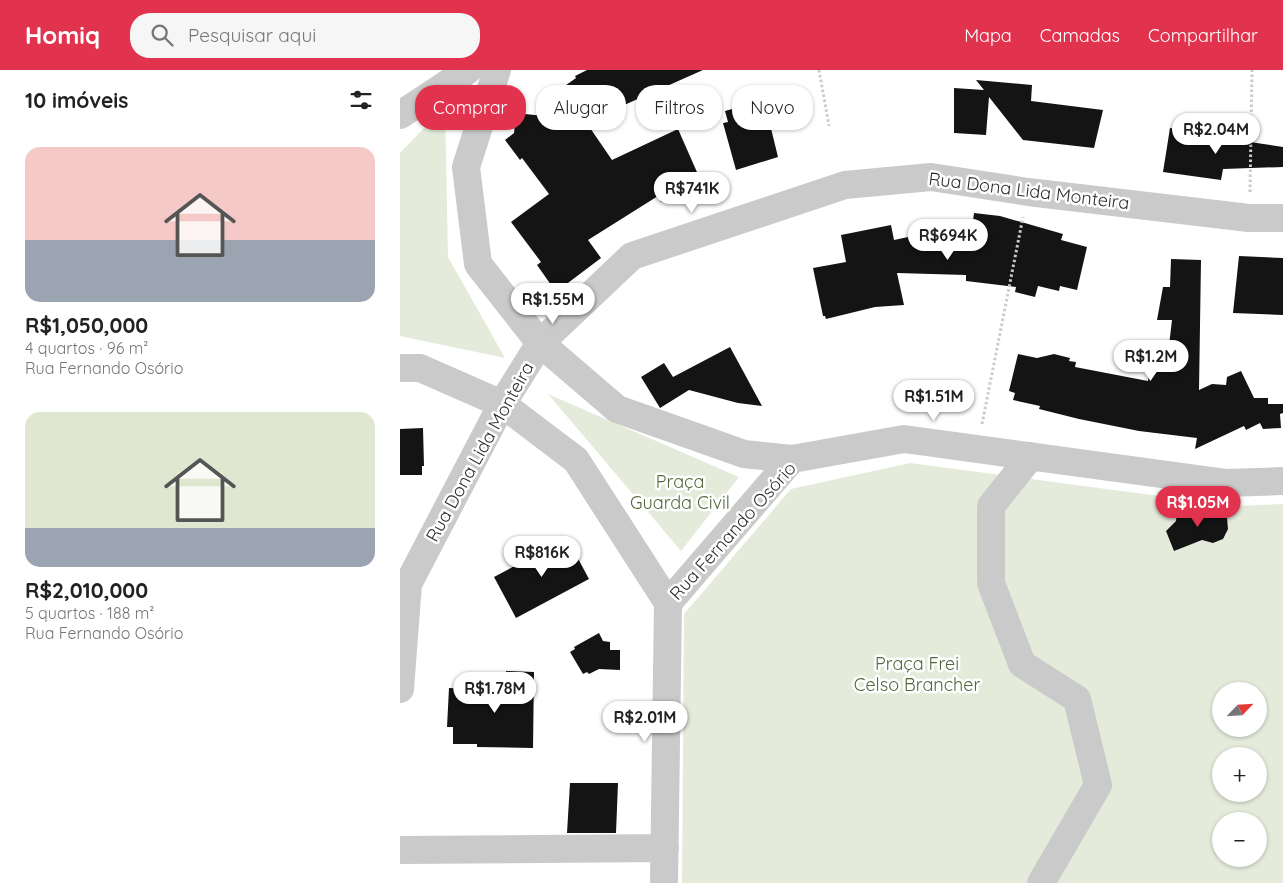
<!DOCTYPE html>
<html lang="pt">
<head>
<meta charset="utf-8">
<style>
  body { margin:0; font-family:Quicksand,sans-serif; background:#f6f6f6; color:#222; height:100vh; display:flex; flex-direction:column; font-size:19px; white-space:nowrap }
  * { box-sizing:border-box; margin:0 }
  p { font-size:16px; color:#767676 }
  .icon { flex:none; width:28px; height:28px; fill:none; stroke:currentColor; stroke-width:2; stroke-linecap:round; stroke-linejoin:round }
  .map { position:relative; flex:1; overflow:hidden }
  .details { display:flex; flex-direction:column; background:#fff; width:400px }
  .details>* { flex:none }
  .guide { position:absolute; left:15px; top:15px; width:475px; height:45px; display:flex; gap:10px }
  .needle { width:32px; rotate:65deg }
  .controls { position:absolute; left:812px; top:612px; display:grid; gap:10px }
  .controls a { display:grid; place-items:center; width:55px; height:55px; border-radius:50%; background:#fff; box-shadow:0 1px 4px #0004; font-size:25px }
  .price { position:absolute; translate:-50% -42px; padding:0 11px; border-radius:18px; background:#fff; color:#222; font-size:16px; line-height:32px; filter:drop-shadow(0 1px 2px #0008) }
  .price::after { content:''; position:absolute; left:50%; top:30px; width:15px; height:11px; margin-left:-8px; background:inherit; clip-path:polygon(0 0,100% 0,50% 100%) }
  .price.current { background:#e1334e; color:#fff }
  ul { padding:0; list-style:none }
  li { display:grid; align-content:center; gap:10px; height:265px; padding:0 25px }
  li span { display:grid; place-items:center; height:155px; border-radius:15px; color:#555 }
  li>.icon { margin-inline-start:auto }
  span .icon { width:90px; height:90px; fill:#fffc; stroke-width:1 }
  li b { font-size:21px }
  h2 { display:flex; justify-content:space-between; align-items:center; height:60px; padding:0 25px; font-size:21px }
  .tag { padding:0 18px; border-radius:20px; background:#fff; box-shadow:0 1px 4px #0004; font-size:18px; line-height:45px }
  .tag.current { background:#e1334e; color:#fff }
  header { display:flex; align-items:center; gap:30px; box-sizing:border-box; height:70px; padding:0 25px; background:#e1334e; color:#fff }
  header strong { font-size:24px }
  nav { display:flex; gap:28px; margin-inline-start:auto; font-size:18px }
  .search { width:350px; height:45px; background:#f6f6f6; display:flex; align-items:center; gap:12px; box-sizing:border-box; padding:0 18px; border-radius:20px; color:#767676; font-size:19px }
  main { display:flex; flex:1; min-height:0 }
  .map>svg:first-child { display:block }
  .green { fill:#e5ebdb; fill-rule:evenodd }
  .building { fill:#141414 }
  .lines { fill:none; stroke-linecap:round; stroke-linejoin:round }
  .path { stroke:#cacaca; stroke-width:3; stroke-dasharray:2.5 2.5; stroke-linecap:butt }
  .minor { stroke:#cacaca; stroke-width:28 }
  .labels { text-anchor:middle; stroke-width:5; stroke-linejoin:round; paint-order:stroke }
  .street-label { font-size:18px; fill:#2d2d2d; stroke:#fff }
  .park-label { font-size:18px; fill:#54683c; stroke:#fff }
</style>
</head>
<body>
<header>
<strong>Homiq</strong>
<div class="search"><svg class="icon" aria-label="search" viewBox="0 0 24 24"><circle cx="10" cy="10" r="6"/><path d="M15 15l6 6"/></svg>Pesquisar aqui</div>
<nav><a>Mapa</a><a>Camadas</a><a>Compartilhar</a></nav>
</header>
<main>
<section class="details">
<h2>10 imóveis<svg class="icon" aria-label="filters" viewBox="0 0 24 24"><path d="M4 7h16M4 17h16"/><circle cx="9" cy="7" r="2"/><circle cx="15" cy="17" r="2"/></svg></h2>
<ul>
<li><span style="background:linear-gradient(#f6c9c9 60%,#9aa5b1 0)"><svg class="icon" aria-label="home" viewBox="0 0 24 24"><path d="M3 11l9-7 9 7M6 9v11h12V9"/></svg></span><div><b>R$1,050,000</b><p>4 quartos · 96 m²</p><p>Rua Fernando Osório</p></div></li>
<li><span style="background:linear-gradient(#dfe7d0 75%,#9aa5b1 0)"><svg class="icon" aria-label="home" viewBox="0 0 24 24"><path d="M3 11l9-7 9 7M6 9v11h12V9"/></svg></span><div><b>R$2,010,000</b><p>5 quartos · 188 m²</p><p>Rua Fernando Osório</p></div></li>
</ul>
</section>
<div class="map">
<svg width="883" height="813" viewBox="0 0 883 813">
  <rect width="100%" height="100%" fill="#fff"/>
  <path class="green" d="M 45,36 L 48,187 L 105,288 L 0,266 L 0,83 Z
    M 148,324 L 339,407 L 281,481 Z
    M 510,393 L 835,436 L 883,434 L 883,813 L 282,813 L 284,544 L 391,419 ZM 821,621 L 859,621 L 859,659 L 821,659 ZM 821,686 L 859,686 L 859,724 L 821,724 ZM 821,751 L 859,751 L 859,789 L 821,789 Z"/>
  <path class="building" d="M 187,0 L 303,0 L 186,52 L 212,90 L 278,59 L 300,109 L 285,116 L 286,119 L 261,132 L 258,126 L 188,170 L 201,188 L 156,222 L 137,195 L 141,192 L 111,152 L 149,124 L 122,88 L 120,90 L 105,70 L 114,63 L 116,43 L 144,46 L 145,30 L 176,8 L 175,6 Z
    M 576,10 L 632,15 L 631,31 L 703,40 L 694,78 L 623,70 L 589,27 L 586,65 L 554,63 L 554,18 L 584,20 Z
    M 346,35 L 349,46 L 367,42 L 378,87 L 336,100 L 323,53 L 328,52 L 325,41 Z
    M 770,58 L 790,61 L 789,63 L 883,77 L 883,97 L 823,99 L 821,110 L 763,102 Z
    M 574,143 L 600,146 L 663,164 L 661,170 L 687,177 L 677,220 L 660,216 L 659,221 L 638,216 L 635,227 L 615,222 L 616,217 L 566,211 L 566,205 L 497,203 L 504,235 L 475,237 L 426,249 L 425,246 L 423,246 L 413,198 L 446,192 L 441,165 L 491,155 L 494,170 L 532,162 L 532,153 L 536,153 L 537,149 L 573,151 Z
    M 839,186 L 883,188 L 883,245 L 833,243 Z
    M 771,189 L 801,190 L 799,320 L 812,314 L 826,315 L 827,307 L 841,301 L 854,328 L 868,328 L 868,334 L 883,334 L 883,343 L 880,344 L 881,358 L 863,359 L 860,353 L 846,360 L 844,356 L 795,379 L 797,368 L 739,361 L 679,349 L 639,339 L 640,336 L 613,330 L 615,323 L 609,321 L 618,284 L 637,288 L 654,284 L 670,288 L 669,291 L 676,292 L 675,297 L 748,311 L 750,299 L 766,301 L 772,250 L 757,250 L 763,217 L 770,217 Z
    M 330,277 L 362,336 L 338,333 L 289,320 L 260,338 L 241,307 L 264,293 L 273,307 Z
    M 23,358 L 24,396 L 22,396 L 22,405 L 0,405 L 0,359 Z
    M 808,439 L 820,440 L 827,448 L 828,459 L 823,469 L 813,473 L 802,470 L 774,481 L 766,461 L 776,451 L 777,442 L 799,444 Z
    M 167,468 L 189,509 L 116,548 L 94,507 Z
    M 199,563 L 203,571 L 210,572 L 210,580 L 220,580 L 220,600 L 199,599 L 189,604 L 187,602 L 183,604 L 170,582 L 175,579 L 174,577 Z
    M 106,601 L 134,602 L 133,678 L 77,677 L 77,674 L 53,674 L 53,657 L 47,657 L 49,618 L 105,620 Z
    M 170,713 L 218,713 L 216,763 L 167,763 Z"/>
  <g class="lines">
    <path class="path" d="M 419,0 L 429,56
      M 850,122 L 852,0
      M 582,354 L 623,147"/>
    <path class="minor" d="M 97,0 L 66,97 L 78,194 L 140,273 L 217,339 L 344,384 L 392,389
      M 0,45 L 68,0
      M 0,298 L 20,298 L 102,334 L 176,390 L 268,533
      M 631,386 L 591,436 L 591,513 L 622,594 L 677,629 L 698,715 L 641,813
      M 0,619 L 8,514 L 102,334 L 140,273 L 232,186 L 445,115 L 531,107 L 628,122 L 849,148 L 883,148
      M 0,780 L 265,778
      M 264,813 L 268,533 L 392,389 L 504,369 L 827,413 L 883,411"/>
  </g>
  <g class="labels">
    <g class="street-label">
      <text transform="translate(629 121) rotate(7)" y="6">Rua Dona Lida Monteira</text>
      <text transform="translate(80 382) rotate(-61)" y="6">Rua Dona Lida Monteira</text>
      <text transform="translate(333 461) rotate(-48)" y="6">Rua Fernando Osório</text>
    </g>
    <g class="park-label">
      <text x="280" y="418">Praça<tspan x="280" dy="21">Guarda Civil</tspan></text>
      <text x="517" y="600">Praça Frei<tspan x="517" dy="21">Celso Brancher</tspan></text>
    </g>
  </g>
</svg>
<div class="controls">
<a><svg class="needle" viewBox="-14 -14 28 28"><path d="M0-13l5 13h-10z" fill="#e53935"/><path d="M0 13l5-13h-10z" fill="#767676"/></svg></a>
<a>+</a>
<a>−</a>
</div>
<b class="price" style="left:816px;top:85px">R$2.04M</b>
<b class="price" style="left:292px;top:144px">R$741K</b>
<b class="price" style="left:548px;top:191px">R$694K</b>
<b class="price" style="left:153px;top:255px">R$1.55M</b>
<b class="price" style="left:751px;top:312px">R$1.2M</b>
<b class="price" style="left:534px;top:352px">R$1.51M</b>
<b class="price current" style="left:798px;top:458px">R$1.05M</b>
<b class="price" style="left:142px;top:508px">R$816K</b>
<b class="price" style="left:95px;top:644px">R$1.78M</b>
<b class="price" style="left:245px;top:673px">R$2.01M</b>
<div class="guide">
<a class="tag current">Comprar</a>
<a class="tag">Alugar</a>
<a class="tag">Filtros</a>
<a class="tag">Novo</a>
</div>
</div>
</main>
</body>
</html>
